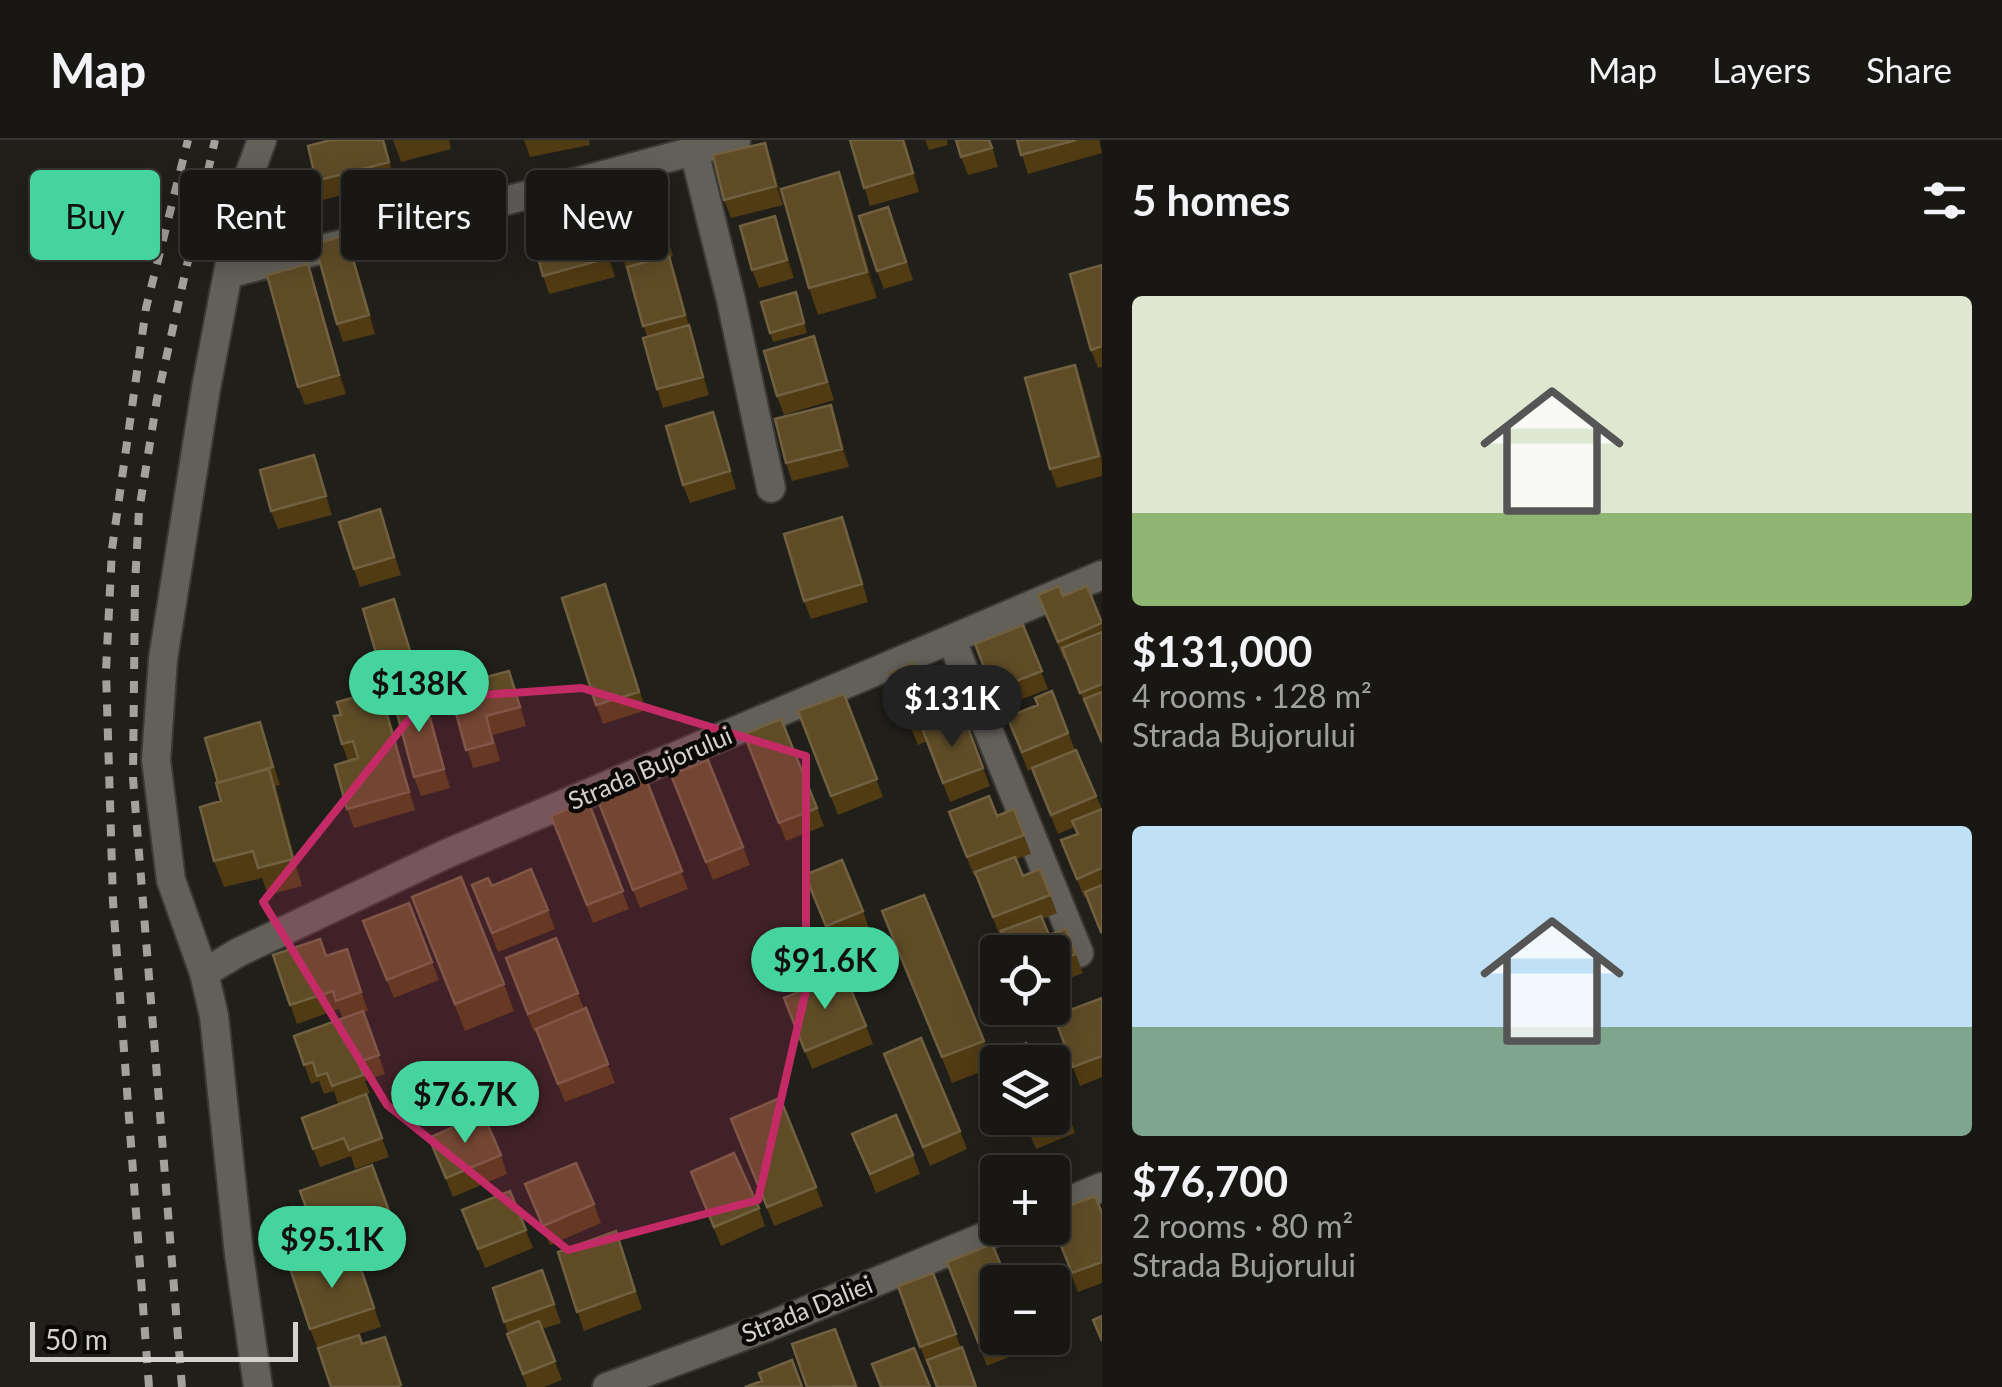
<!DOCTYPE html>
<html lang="en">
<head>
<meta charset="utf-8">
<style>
  body { margin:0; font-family:Lato,sans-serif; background:#262421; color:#f1f3f6; height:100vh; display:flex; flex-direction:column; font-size:38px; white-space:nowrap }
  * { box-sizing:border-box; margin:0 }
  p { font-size:32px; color:#9f9fa0 }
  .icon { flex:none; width:55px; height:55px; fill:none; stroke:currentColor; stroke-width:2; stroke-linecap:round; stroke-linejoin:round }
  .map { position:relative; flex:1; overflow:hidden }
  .side { display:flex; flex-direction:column; background:#191713; width:900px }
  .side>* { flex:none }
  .hud { position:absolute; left:30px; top:30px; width:920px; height:90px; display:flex; gap:20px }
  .controls { position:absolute; left:980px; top:795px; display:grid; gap:20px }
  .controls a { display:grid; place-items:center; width:90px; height:90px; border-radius:10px; background:#191713; box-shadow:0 5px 25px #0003,0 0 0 2px #373633; font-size:50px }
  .scale { position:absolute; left:30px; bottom:25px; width:268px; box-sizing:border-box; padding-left:10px; border:5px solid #d3d2ce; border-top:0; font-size:28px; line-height:35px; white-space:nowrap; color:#d3d2ce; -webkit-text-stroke:8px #0a0907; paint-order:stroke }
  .price { position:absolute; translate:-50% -85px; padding:0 22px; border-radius:35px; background:#46d49e; color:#111; font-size:32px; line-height:65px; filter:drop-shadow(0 2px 5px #0008) }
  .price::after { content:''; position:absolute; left:50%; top:60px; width:30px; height:22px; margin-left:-15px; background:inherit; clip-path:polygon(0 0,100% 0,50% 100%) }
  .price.current { background:#222; color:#fff }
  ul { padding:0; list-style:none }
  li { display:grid; align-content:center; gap:20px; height:530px; padding:0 30px }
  li span { display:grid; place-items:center; height:310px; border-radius:10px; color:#555 }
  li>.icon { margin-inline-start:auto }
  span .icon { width:180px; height:180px; fill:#fffc; stroke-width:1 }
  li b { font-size:42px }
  h2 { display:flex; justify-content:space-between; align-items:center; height:120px; padding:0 30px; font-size:42px }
  .chip { padding:0 35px; border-radius:10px; background:#191713; box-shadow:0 5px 25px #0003,0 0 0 2px #373633; font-size:35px; line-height:90px }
  .chip.current { background:#46d49e; color:#111 }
  header { display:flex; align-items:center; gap:60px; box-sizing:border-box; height:140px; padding:0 50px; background:#191713; border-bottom:2px solid #373633 }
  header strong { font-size:48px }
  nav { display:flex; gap:55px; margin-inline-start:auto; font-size:35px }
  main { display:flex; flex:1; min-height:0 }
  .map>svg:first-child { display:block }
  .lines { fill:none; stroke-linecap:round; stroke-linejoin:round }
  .street-casing { stroke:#3b3935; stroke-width:32 }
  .street { stroke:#63605a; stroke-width:28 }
  .rail { stroke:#a2a19c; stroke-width:8; stroke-dasharray:12 12; stroke-linecap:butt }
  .wall { fill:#513b13 }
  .shaded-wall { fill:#38290d }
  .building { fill:#5f4c27; stroke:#716141; stroke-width:2.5 }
  .marked { fill:#c42b66; fill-opacity:0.2; stroke:#c42b66; stroke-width:8; stroke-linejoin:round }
  .labels { text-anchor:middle; stroke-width:9; stroke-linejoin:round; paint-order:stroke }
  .street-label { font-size:25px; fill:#d3d2ce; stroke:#0a0907 }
</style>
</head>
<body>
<header>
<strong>Map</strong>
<nav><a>Map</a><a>Layers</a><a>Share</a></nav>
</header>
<main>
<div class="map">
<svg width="1102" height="1247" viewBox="0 0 1102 1247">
  <rect width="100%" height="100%" fill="#211f19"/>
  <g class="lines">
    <defs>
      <path id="street" d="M 694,11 L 731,160 L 771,348
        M 228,134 L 736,0
        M 952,501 L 1079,813
        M 204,833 L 239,812 L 446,714 L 1102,435
        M 1052,1068 L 1102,1047
        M 258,1247 L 239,1114 L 214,876 L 204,833 L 171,740 L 156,620 L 163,519 L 206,248 L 244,49 L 262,0
        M 607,1247 L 765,1188 L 1005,1088"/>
    </defs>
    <use href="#street" class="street-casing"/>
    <use href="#street" class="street"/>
    <path class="rail" d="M 149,1247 L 113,762 L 106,531 L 112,409 L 146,168 L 188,0
      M 182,1247 L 133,638 L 135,444 L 139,371 L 157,259 L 215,0"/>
  </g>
  <path class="wall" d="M 331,0 L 384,0 L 395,41 L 323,60 L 316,41 Z
    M 393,0 L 449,0 L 451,9 L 401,22 Z
    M 524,0 L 589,0 L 590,5 L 530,17 Z
    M 850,0 L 905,0 L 919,52 L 870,66 Z
    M 925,0 L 947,0 L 948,5 L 929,10 Z
    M 990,0 L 998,27 L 968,35 L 961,17 Z
    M 1017,0 L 1099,0 L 1102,13 L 1028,34 Z
    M 772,21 L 783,65 L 731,78 L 724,60 Z
    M 654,50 L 673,116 L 670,117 L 709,255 L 663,268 L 657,249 L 647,197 L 621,111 Z
    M 849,59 L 877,158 L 818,175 L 809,148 Z
    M 597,70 L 615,137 L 549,154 L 543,136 Z
    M 775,76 L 794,138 L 759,148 L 752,130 Z
    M 895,85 L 913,140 L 884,149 L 877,131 Z
    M 353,114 L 375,194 L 343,202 L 337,184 Z
    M 308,124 L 314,142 L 346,254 L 305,265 L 298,247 Z
    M 1102,125 L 1102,227 L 1098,228 L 1091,210 Z
    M 796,152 L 807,193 L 773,202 L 770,193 Z
    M 814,196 L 834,260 L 784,275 L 777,256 Z
    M 1075,225 L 1082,243 L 1102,320 L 1102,336 L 1057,348 L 1050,329 Z
    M 831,265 L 837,283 L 849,327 L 792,341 L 786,323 Z
    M 719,291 L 736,349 L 690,363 L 683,345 Z
    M 314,315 L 332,375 L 278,389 L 271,371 Z
    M 380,369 L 401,435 L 360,447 L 354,429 Z
    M 848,395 L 868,462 L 811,479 L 804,461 Z
    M 605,444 L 646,570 L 603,584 L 596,565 Z
    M 1038,455 L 1102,482 L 1102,605 L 1066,519 L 1064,520 Z
    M 394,459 L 420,542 L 389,552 L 382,533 Z
    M 1023,485 L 1048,549 L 999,568 L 975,504 Z
    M 920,540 L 965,564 L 972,582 L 953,590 L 967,585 L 990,646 L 950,662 L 927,601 L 918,605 L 896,551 Z
    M 449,547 L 516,549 L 526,586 L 493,595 L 500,621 L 473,628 Z
    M 1052,551 L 1075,610 L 1102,669 L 1102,796 L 1087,756 L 1084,757 L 1061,700 L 1077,694 L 1074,687 L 1058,694 L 1032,629 L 1028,631 L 1007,577 L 1038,565 Z
    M 844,554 L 883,657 L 838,675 L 798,571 Z
    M 387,568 L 415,670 L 354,688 L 347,669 L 348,621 L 342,604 Z
    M 430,572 L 450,648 L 421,656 L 414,637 Z
    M 260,582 L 280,645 L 276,646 L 302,746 L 268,755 L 262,738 L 224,747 L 214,721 L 221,661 Z
    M 744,594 L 817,668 L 824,686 L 786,701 Z
    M 646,639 L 688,749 L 640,768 L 597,658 Z
    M 678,653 L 743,707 L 750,725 L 713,740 Z
    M 588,661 L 629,769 L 593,783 L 551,676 Z
    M 1014,669 L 1031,714 L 1016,719 L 1023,736 L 1040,729 L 1057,773 L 1042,779 L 1049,795 L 1066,789 L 1083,833 L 1052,845 L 1052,812 L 1002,794 L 1000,796 L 976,735 L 974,736 L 949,672 L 997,676 Z
    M 805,735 L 863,771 L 869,789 L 832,804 Z
    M 472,745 L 492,746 L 548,770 L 555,789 L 498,812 Z
    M 412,757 L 504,844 L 514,871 L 465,891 Z
    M 882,771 L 984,901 L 994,927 L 952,943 Z
    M 556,798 L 584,869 L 586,868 L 615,943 L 565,962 L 536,891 L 534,892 L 506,818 Z
    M 370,800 L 432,822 L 439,840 L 394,858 Z
    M 347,809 L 368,871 L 364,872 L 385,934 L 365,941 L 370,953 L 366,955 L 389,1017 L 355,1029 L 351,1016 L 320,1027 L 302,978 L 338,964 L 334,951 L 324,954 L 319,941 L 311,944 L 294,896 L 343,879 L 339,869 L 297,884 L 273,815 L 326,816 Z
    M 784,858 L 866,886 L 873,904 L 812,929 Z
    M 1102,858 L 1102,937 L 1080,946 L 1054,876 Z
    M 884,914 L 960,991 L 967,1009 L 930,1026 Z
    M 1069,975 L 1075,993 L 1036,1009 L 1023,978 Z
    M 852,994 L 913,1015 L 920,1034 L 876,1053 Z
    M 738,997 L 816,1047 L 823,1066 L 774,1086 Z
    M 429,998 L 501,1015 L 507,1034 L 453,1057 Z
    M 372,1025 L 399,1097 L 360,1112 L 352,1090 L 319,1101 L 300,1051 Z
    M 691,1032 L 759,1068 L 765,1086 L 721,1106 Z
    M 525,1044 L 594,1064 L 601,1083 L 550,1105 Z
    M 510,1051 L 533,1108 L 485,1128 L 462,1070 Z
    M 1102,1073 L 1102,1143 L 1078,1152 L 1052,1083 Z
    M 616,1091 L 642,1169 L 584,1191 L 558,1112 Z
    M 358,1120 L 381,1187 L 317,1207 L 310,1189 Z
    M 947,1122 L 998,1198 L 1029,1198 L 1033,1207 L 987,1226 Z
    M 542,1130 L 561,1183 L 542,1189 L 562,1240 L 544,1247 L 527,1247 L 507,1194 L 508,1193 L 493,1148 Z
    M 933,1133 L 961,1208 L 927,1225 L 898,1146 Z"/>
  <path class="shaded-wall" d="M 383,0 L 386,6 L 395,41 L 389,22 Z
    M 903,0 L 905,0 L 919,52 L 913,33 Z
    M 765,3 L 772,21 L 783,65 L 776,46 Z
    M 647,32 L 654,50 L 673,116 L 666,98 Z
    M 839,32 L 849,59 L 877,158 L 867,132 Z
    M 590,52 L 597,70 L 615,137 L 608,118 Z
    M 775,76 L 782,95 L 794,138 L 787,120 Z
    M 346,95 L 353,114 L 375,194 L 369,175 Z
    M 669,116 L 676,135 L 709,255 L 703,237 Z
    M 308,124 L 314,142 L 346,254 L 339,235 Z
    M 1075,225 L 1082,243 L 1102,324 L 1099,316 Z
    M 831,265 L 837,283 L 849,327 L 842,309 Z
    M 314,315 L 321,334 L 332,375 L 326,356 Z
    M 394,459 L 401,477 L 420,542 L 414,524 Z
    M 509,531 L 516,549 L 526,586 L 520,567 Z
    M 380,550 L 387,568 L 415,670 L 409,652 Z
    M 423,553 L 430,572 L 450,648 L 444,629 Z
    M 269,629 L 279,656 L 302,746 L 293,719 Z"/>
  <path class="building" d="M 331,0 L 383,0 L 389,22 L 316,41 L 308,6 Z
    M 850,0 L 903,0 L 913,33 L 864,48 Z
    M 956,0 L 989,0 L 992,8 L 961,17 Z
    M 1017,0 L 1076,0 L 1021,15 Z
    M 765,3 L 776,46 L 724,60 L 713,15 Z
    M 647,32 L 666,98 L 621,111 L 602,45 Z
    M 839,32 L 867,132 L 809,148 L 781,49 Z
    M 590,52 L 608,118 L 543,136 L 525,70 Z
    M 888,67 L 906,122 L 877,131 L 859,76 Z
    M 775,76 L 787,120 L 752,130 L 740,86 Z
    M 346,95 L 369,175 L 337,184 L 315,104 Z
    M 669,116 L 685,175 L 643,186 L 627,127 Z
    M 308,124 L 339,235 L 298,247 L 267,135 Z
    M 1102,125 L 1102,206 L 1091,210 L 1070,134 Z
    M 796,152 L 804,183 L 770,193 L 761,162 Z
    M 689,185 L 703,237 L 657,249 L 643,198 Z
    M 814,196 L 827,242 L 777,256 L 764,211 Z
    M 1075,225 L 1099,316 L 1050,329 L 1025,238 Z
    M 831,265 L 842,309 L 786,323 L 775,279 Z
    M 713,272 L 730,331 L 683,345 L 666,286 Z
    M 314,315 L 326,356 L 271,371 L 260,330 Z
    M 380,369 L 394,417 L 354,429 L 339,382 Z
    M 842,377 L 862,444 L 804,461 L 784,394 Z
    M 605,444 L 639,552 L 596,565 L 562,458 Z
    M 1059,446 L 1063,456 L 1087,446 L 1102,483 L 1058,502 L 1038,455 Z
    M 394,459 L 414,524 L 382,533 L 363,469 Z
    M 1023,485 L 1042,531 L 993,550 L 975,504 Z
    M 1102,492 L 1102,544 L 1080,553 L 1062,508 Z
    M 913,523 L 920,540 L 950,527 L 965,564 L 911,586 L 890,533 Z
    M 509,531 L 520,567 L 486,576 L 493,603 L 466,610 L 449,547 Z
    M 380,550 L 409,652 L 347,669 L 335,625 L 358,618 L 353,601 L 342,604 L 334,576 L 341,575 L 337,562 Z
    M 1052,551 L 1068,593 L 1022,612 L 1007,577 L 1038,565 L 1035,558 Z
    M 1102,552 L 1102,602 L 1084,559 Z
    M 423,553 L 444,629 L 414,637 L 394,562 Z
    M 844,554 L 877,639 L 831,656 L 798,571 Z
    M 781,579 L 817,668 L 779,683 L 744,594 Z
    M 946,579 L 951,591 L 967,585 L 983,628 L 943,643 L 922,588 Z
    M 260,582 L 273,627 L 218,643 L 205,598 Z
    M 1076,610 L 1096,656 L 1051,675 L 1032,628 Z
    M 708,620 L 743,707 L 706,722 L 671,635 Z
    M 269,629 L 293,719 L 258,728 L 253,711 L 214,721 L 200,667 L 221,661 L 216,643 Z
    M 646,639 L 682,731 L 633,750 L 597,658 Z
    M 989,656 L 997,676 L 1014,669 L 1024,695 L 967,717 L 949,672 Z
    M 588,661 L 623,751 L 587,765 L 551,676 Z
    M 1102,669 L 1102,728 L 1077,739 L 1061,700 L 1078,694 L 1072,681 Z
    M 1015,717 L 1023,736 L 1040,729 L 1050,755 L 993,777 L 975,732 Z
    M 842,720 L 863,771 L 826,786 L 805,735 Z
    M 531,729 L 548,770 L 492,793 L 472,745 L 488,738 L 492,746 Z
    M 461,737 L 504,844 L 455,864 L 412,757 Z
    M 1102,745 L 1102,792 L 1101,792 L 1085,752 Z
    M 924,755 L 984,901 L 942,917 L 882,771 Z
    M 409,763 L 432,822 L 387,840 L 363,781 Z
    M 1041,776 L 1049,795 L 1066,789 L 1076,814 L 1052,823 L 1052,812 L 1010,812 L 1001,791 Z
    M 556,798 L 578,853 L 528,874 L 506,818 Z
    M 320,799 L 326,816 L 347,809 L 361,852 L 336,861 L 333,851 L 290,865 L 273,815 Z
    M 844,833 L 866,886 L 805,911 L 784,858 Z
    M 1102,858 L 1102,916 L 1073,927 L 1054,876 Z
    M 586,868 L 608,924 L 558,944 L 536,889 Z
    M 363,871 L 379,915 L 359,922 L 363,935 L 332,946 L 327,933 L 317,936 L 313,922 L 304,925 L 294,896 Z
    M 921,898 L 960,991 L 923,1007 L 884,914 Z
    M 1026,903 L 1034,922 L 1002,922 L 999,914 Z
    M 1052,935 L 1069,975 L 1029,990 L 1024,978 L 1052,978 Z
    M 366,954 L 382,998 L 349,1010 L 344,998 L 313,1009 L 302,978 Z
    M 780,958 L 816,1047 L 767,1067 L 731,979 Z
    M 483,974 L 501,1015 L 446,1038 L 429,998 Z
    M 896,975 L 913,1015 L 870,1034 L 852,994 Z
    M 734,1013 L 759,1068 L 714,1087 L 691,1032 Z
    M 576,1023 L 594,1064 L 543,1086 L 525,1044 Z
    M 372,1025 L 392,1079 L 353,1093 L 345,1071 L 312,1083 L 300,1051 Z
    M 510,1051 L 526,1090 L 478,1109 L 462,1070 Z
    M 1095,1056 L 1102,1073 L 1102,1122 L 1072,1133 L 1052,1083 L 1052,1072 Z
    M 616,1091 L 635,1151 L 577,1172 L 558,1112 Z
    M 992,1104 L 1008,1142 L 998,1142 L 998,1198 L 1005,1198 L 980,1207 L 947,1122 Z
    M 332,1117 L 335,1127 L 358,1120 L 374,1168 L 310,1189 L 291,1131 Z
    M 542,1130 L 554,1164 L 504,1182 L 493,1148 Z
    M 933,1133 L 956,1194 L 920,1207 L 898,1146 Z
    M 1102,1176 L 1102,1201 L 1093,1180 Z
    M 539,1181 L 555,1221 L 523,1234 L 507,1194 Z
    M 835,1189 L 856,1246 L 807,1247 L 792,1204 Z
    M 359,1195 L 362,1204 L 385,1197 L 401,1245 L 396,1247 L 331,1247 L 318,1208 Z
    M 962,1207 L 976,1247 L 937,1247 L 927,1220 Z
    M 914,1208 L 930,1247 L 881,1247 L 872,1224 Z
    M 792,1220 L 802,1247 L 745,1247 L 762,1241 L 759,1233 Z"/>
  <path class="marked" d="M 582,548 L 806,616 L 806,850 L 758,1060 L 568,1110 L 387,965 L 263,762 L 425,559 Z"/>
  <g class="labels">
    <g class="street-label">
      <text transform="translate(650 628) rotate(-23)" y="9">Strada Bujorului</text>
      <text transform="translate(807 1169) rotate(-22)" y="9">Strada Daliei</text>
    </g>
  </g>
</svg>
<div class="controls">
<a><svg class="icon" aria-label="locate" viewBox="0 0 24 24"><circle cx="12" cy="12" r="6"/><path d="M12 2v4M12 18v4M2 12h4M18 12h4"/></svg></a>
<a><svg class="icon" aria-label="layers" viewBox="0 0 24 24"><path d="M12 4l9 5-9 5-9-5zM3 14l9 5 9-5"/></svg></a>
<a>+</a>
<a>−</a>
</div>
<div class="scale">50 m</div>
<b class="price" style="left:419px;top:595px">$138K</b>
<b class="price current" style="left:952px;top:610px">$131K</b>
<b class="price" style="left:825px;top:872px">$91.6K</b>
<b class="price" style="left:465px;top:1006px">$76.7K</b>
<b class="price" style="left:332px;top:1151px">$95.1K</b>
<div class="hud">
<a class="chip current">Buy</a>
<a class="chip">Rent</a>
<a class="chip">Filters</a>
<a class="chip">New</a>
</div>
</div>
<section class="side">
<h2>5 homes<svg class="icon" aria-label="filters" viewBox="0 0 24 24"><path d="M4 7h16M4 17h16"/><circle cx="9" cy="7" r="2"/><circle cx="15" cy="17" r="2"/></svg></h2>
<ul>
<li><span style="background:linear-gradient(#dfe7d0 70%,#8fb573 0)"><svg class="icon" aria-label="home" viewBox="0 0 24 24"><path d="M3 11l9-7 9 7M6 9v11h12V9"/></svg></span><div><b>$131,000</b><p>4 rooms · 128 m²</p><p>Strada Bujorului</p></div></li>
<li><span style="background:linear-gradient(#bfe0f5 65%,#7fa58c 0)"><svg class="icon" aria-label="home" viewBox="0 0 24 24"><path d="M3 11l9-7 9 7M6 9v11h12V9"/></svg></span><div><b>$76,700</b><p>2 rooms · 80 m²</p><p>Strada Bujorului</p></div></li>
</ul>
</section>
</main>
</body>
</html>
